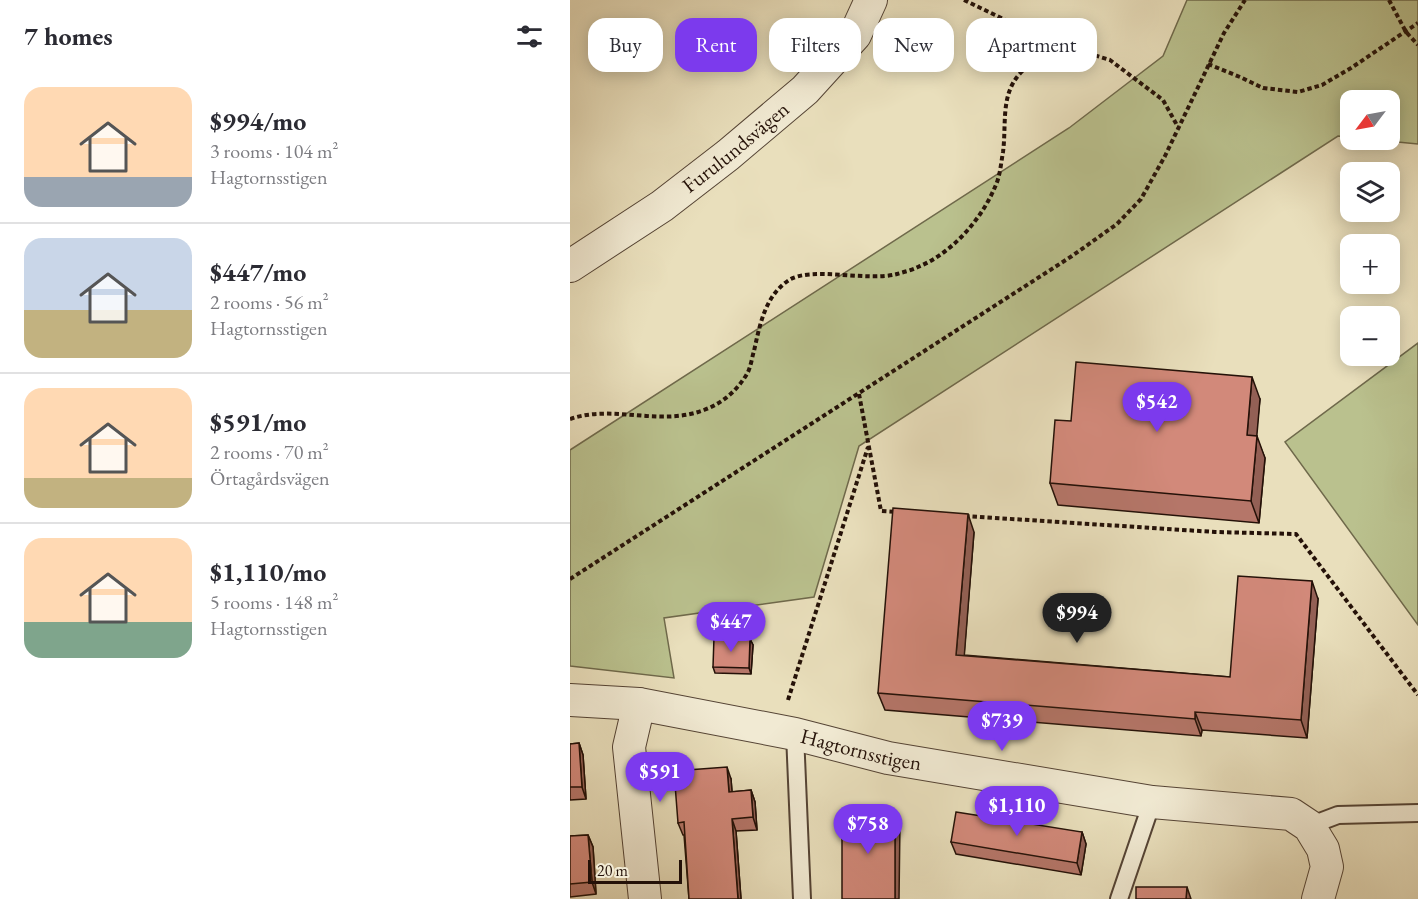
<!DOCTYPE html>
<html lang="en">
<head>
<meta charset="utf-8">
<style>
  body { margin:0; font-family:"EB Garamond",serif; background:#f2f2f3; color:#2b2b33; height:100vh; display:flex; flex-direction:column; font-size:22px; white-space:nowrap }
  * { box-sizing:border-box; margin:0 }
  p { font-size:20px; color:#7c7c81 }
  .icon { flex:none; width:33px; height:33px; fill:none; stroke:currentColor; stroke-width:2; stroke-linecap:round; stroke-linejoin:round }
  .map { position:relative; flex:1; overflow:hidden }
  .panel { display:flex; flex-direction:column; background:#fff; width:570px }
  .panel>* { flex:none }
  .top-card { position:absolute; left:18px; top:18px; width:570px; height:54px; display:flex; gap:12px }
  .needle { width:39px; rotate:238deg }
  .controls { position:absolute; left:770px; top:90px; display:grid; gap:12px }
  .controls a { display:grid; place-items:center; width:60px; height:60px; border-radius:12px; background:#fff; box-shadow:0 3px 15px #0003; font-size:30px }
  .scale { position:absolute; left:18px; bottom:15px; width:94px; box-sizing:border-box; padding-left:6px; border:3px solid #241108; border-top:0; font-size:16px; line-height:21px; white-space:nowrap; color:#241108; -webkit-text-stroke:4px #f1ead3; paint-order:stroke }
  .price { position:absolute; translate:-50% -51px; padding:0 14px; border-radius:21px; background:#7c3aed; color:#fff; font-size:20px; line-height:39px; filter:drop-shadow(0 2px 3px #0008) }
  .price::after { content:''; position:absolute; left:50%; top:36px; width:18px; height:14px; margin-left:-9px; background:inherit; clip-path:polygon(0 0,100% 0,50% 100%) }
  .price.active { background:#222; color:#fff }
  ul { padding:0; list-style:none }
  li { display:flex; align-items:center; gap:18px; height:150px; padding:0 24px }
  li+li { border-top:2px solid #e1e1e2 }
  li span { display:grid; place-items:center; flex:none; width:168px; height:120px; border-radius:18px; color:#555 }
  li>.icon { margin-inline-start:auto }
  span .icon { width:72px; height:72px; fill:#fffc; stroke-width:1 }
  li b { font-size:26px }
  h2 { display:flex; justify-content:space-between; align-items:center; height:72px; padding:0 24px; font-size:26px }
  .chip { padding:0 21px; border-radius:18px; background:#fff; box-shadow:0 3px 15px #0003; font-size:21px; line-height:54px }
  .chip.active { background:#7c3aed; color:#fff }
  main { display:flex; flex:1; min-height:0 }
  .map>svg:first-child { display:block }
  .green { fill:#bac18e; stroke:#6f694b; stroke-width:1.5 }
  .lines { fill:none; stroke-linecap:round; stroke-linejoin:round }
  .service-casing { stroke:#554435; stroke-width:20 }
  .minor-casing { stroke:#554435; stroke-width:34 }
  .path { stroke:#241108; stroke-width:4; stroke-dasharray:4.5 3; stroke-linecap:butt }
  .service { stroke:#f1ead3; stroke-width:16 }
  .minor { stroke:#f1ead3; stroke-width:32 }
  .wall { fill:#b57669; stroke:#241108; stroke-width:1.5 }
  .shaded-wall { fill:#936055; stroke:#241108; stroke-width:1.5 }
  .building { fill:#d2897a; stroke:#241108; stroke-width:1.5 }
  .labels { text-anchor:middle; stroke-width:4.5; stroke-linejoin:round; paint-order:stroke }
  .street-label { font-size:21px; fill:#241108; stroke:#f1ead3 }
</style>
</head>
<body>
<main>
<section class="panel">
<h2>7 homes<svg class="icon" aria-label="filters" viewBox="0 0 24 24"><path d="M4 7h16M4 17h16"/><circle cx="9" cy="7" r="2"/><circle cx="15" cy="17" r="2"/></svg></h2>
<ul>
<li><span style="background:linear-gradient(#ffd9b3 75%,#9aa5b1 0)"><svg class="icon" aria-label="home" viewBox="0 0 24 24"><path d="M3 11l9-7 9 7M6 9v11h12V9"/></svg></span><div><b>$994/mo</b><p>3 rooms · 104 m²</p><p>Hagtornsstigen</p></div></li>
<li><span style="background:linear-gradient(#c9d6e8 60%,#c2b280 0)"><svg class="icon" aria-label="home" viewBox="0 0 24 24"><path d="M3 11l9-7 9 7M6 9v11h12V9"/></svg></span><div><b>$447/mo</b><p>2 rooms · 56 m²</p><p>Hagtornsstigen</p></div></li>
<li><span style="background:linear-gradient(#ffd9b3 75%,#c2b280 0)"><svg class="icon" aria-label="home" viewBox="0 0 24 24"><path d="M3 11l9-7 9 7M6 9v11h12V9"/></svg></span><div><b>$591/mo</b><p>2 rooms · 70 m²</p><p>Örtagårdsvägen</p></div></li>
<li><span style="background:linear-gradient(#ffd9b3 70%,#7fa58c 0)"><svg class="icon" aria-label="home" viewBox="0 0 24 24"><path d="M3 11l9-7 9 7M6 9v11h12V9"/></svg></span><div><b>$1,110/mo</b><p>5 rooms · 148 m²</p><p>Hagtornsstigen</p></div></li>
</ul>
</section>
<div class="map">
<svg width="848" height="899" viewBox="0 0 848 899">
  <rect width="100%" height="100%" fill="#e9dfbc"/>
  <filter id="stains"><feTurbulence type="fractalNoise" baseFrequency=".00333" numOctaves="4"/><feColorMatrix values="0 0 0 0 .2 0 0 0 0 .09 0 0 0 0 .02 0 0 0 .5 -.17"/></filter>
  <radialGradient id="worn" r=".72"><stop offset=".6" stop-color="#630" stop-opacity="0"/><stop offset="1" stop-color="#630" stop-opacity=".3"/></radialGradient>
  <path class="green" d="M 617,0 L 848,0 L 848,144 L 807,140 L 819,140 L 819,100 L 780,100 L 780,137 L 768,136 L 289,446 L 244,597 L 94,618 L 104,678 L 0,666 L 0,450 L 499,128 L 593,56 Z
    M 848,343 L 848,625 L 715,442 Z"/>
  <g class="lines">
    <defs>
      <path id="service" d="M 225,734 L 232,899
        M 739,826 L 768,815 L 848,813
        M 549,899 L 582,802"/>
      <g id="minor">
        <path id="s1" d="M 0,266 L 92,206 L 158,155 L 235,90 L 285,35 L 301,0"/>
        <path id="s2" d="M 0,700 L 69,704 L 225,734 L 318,758 L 582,802 L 721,814 L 739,826 L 753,849 L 757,867 L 748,899"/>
        <path d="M 69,704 L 59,747 L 75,899"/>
      </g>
    </defs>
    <use href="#service" class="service-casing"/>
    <use href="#minor" class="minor-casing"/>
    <path class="path" d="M 394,0 L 481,42 L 540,60 L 593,100 L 608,127
      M 819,0 L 836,32 L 848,45
      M 638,64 L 670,77 L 693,88 L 728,92 L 752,85 L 781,68 L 848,23
      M 289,394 L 311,511 L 327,512
      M 0,419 C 44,404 89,427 134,410 C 153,403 168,390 178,372 C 181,366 182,357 184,351 C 190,324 195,296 219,280 C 242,266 297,282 327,274 C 334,272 342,270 348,267 C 382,253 411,220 425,187 C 430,177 431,163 433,152 C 436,130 432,105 442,85 C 452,65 472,60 481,42
      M 395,516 L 645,532 L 726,534 L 848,695
      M 0,579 L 502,256 L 547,224 L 571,199 L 595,156 L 654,33 L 675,0
      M 218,700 L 298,447"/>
    <use href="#service" class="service"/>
    <use href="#minor" class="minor"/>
  </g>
  <path class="wall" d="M 690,399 L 686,436 L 695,458 L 689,523 L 488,505 L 480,483 L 501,421 Z
    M 404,532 L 394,655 L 660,677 L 748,599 L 737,738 L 632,730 L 631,736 L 315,710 L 308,693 Z
    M 180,639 L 183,645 L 181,674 L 145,673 L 143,667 Z
    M 9,743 L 13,755 L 16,799 L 0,800 L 0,744 Z
    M 161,779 L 162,792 L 181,790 L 185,802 L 187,830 L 166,831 L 171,899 L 119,899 L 114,835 L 113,835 L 108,823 Z
    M 512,832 L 516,844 L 511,875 L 386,854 L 381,842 Z
    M 18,835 L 23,847 L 26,894 L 0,897 L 0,836 Z"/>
  <path class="shaded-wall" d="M 682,377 L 690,399 L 685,457 L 677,435 Z
    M 687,436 L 695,458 L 689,523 L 681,501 Z
    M 398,514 L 404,532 L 393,672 L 386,655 Z
    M 742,581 L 748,599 L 737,738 L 731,720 Z
    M 180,639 L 183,645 L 181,674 L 179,668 Z
    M 625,712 L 632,730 L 631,736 L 625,719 Z
    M 9,743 L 13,755 L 16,799 L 12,787 Z
    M 157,767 L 161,779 L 163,804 L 159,792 Z
    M 181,790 L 185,802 L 187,830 L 183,817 Z
    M 325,810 L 330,822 L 329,899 L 325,899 Z
    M 162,819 L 166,831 L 171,899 L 168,899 Z
    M 512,832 L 516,844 L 511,875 L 507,863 Z
    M 18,835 L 23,847 L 26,894 L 22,882 Z
    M 617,887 L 621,899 L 616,899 Z"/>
  <path class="building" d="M 506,362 L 682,377 L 677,435 L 687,436 L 681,501 L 480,483 L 485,420 L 501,421 Z
    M 323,508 L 398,514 L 386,655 L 660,677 L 668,576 L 742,581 L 731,720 L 625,712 L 625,719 L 308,693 Z
    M 144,637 L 180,639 L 179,668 L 143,667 Z
    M 9,743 L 12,787 L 0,787 L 0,744 Z
    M 157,767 L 159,792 L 181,790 L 183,817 L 162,819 L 168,899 L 119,899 L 114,822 L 108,823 L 104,771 Z
    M 272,810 L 325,810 L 325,899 L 272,899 Z
    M 386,812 L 512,832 L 507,863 L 381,842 Z
    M 18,835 L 22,882 L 0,884 L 0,836 Z
    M 566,887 L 617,887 L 616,899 L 566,899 Z"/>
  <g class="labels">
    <g class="street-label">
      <text dy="7" stroke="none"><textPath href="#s1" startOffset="204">Furulundsvägen</textPath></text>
      <text dy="7" stroke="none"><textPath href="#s2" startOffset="296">Hagtornsstigen</textPath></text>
    </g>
  </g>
  <rect width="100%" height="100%" filter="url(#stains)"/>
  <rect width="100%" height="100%" fill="url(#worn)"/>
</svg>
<div class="controls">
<a><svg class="needle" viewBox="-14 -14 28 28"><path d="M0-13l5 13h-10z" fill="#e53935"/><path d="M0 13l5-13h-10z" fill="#7c7c81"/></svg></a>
<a><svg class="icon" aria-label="layers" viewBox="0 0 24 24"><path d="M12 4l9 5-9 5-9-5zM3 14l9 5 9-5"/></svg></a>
<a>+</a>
<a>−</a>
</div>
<div class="scale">20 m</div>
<b class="price" style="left:587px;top:433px">$542</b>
<b class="price active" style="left:507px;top:644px">$994</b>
<b class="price" style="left:161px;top:653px">$447</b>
<b class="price" style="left:432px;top:752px">$739</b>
<b class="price" style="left:90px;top:803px">$591</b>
<b class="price" style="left:447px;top:837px">$1,110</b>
<b class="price" style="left:298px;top:855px">$758</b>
<div class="top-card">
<a class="chip">Buy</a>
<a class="chip active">Rent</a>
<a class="chip">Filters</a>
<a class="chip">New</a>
<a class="chip">Apartment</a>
</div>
</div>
</main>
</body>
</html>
